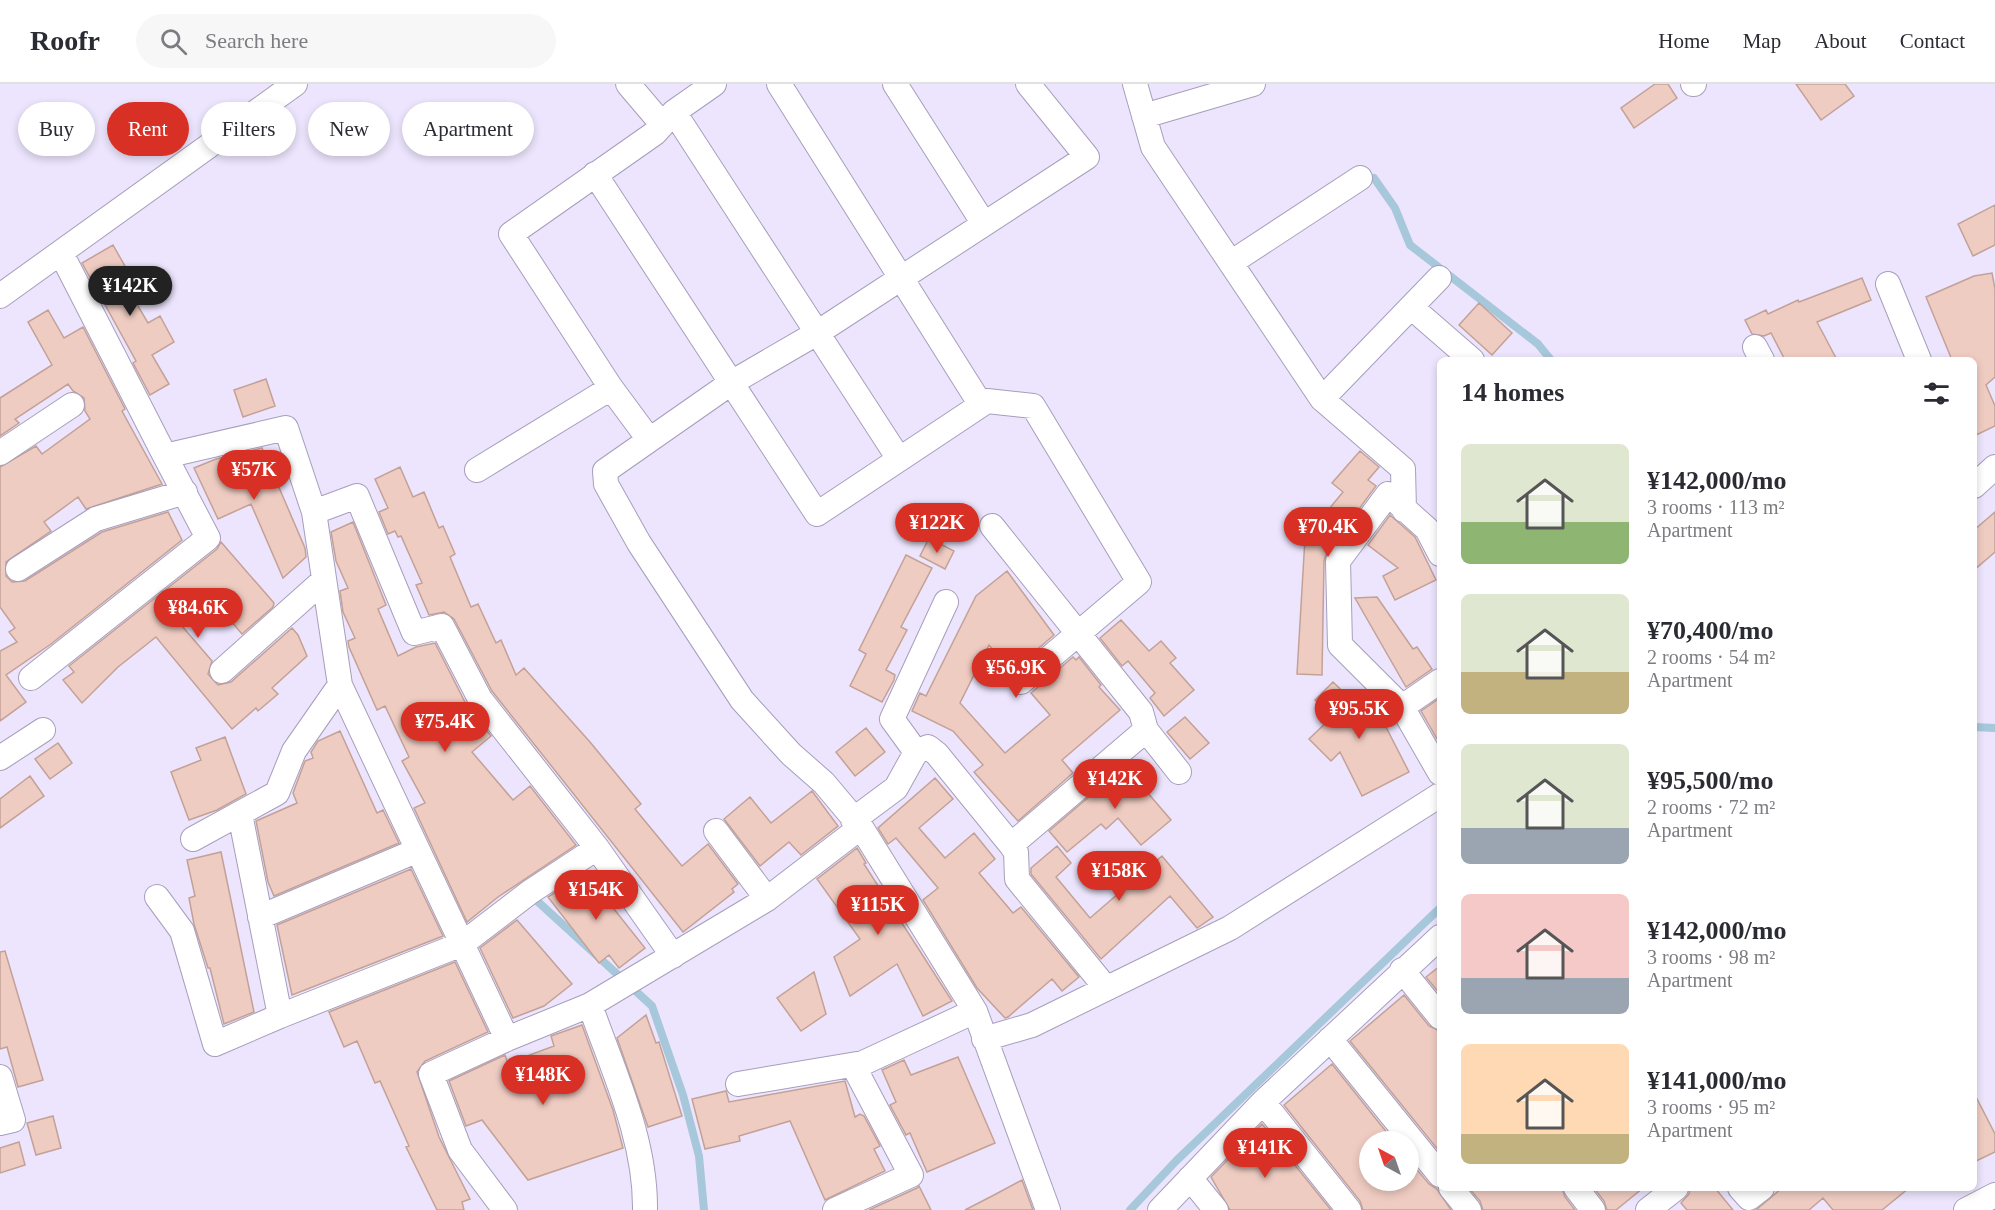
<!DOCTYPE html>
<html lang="en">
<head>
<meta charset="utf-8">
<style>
  body { margin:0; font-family:"Times New Roman",serif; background:#f7f7f7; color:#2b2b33; height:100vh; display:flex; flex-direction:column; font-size:22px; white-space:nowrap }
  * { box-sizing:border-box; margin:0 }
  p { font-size:20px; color:#7c7c81 }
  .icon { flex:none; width:33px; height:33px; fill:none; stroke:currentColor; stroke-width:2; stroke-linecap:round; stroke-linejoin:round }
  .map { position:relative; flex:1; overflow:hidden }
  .panel { position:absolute; left:1437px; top:273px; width:540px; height:834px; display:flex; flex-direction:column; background:#fff; border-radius:9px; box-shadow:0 3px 9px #0003 }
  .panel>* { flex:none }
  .banner { position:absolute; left:18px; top:18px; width:570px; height:54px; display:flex; gap:12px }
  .needle { width:39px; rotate:320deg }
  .fabs { position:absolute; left:1359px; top:1047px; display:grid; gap:12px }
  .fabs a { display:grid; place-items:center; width:60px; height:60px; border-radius:50%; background:#fff; box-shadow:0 3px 9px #0003; font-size:30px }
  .price { position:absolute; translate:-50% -51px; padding:0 14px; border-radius:21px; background:#d93025; color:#fff; font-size:20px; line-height:39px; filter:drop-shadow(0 2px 3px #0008) }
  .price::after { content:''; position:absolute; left:50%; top:36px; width:18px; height:14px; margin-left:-9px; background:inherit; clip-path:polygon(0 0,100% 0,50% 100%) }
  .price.active { background:#222; color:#fff }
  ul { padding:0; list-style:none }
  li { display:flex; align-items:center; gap:18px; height:150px; padding:0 24px }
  li span { display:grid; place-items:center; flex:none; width:168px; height:120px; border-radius:9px; color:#555 }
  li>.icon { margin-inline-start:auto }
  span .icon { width:72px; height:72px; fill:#fffc; stroke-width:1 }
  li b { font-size:26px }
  h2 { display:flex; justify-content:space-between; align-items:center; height:72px; padding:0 24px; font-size:26px }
  .tag { padding:0 21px; border-radius:27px; background:#fff; box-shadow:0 3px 9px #0003; font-size:21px; line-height:54px }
  .tag.active { background:#d93025; color:#fff }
  header { display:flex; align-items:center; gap:36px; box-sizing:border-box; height:84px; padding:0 30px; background:#fff; border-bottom:2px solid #e1e1e2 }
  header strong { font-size:28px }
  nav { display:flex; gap:33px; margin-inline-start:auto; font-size:21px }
  .search { width:420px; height:54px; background:#f7f7f7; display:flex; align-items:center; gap:15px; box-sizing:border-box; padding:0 21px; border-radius:33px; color:#7c7c81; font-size:22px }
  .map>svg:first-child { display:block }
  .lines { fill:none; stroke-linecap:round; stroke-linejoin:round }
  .stream { stroke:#a7c7da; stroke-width:8 }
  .building { fill:#efccc2; stroke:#c3a197; stroke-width:1.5 }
  .minor-casing { stroke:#a79ebb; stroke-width:26 }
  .minor { stroke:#fff; stroke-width:24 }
</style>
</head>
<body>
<header>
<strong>Roofr</strong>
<div class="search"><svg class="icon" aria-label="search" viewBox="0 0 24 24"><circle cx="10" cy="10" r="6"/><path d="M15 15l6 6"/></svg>Search here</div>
<nav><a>Home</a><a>Map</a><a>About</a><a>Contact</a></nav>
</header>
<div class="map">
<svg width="1995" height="1126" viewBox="0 0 1995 1126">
  <rect width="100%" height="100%" fill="#ece5fd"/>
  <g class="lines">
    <path class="stream" d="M 1374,94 L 1395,124 L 1410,161 L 1538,260 L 1551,276
      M 1974,643 L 1995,644
      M 536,816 L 652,922 L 683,1011 L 699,1072 L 704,1126
      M 1130,1126 L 1176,1077 L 1440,824"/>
  </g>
  <path class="building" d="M 1655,0 L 1668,0 L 1677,14 L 1634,44 L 1621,24 Z
    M 1796,0 L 1845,0 L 1854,12 L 1821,36 Z
    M 1995,121 L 1995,161 L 1973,172 L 1958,140 Z
    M 113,161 L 130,191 L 122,195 L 148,239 L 160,232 L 174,258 L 152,271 L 169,300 L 150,311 L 133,279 L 136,277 L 82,179 Z
    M 1992,189 L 1995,205 L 1995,293 L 1986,301 L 1995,322 L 1995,342 L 1974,352 L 1974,276 L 1952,276 L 1926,213 L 1974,192 Z
    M 1862,194 L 1871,216 L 1817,238 L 1837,276 L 1785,276 L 1771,249 L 1764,252 L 1752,250 L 1745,236 L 1766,226 L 1768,230 L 1798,216 L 1799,218 Z
    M 1479,219 L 1512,249 L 1492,271 L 1459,241 Z
    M 48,226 L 64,254 L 83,243 L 125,325 L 122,327 L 162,400 L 86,425 L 78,413 L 44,438 L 51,447 L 6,478 L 6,492 L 12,498 L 25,497 L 102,448 L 168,428 L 182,456 L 51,560 L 6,591 L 26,618 L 0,637 L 0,567 L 17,558 L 9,548 L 15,544 L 0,523 L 0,383 L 36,362 L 42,370 L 90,335 L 85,327 L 84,314 L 73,307 L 68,300 L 15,335 L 19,339 L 0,352 L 0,314 L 52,281 L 28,238 Z
    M 266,295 L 275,322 L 243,333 L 234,306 Z
    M 262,364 L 305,464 L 306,473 L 283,494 L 251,420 L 218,435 L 194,384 L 216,375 Z
    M 1360,367 L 1379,383 L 1368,396 L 1376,402 L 1327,468 L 1324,477 L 1322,591 L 1297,590 L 1305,454 L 1343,408 L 1332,399 Z
    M 400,383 L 413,413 L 424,408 L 439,444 L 443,442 L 455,470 L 450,473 L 471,523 L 478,520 L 496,559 L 501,556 L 516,591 L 524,584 L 590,658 L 641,720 L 635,725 L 682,782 L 708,760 L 738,800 L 732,805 L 734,808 L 683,848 L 492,607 L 454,535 L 444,528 L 429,531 L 416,501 L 422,499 L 401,452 L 398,453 L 395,447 L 388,450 L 379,428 L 388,424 L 375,395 Z
    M 1995,428 L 1995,468 L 1974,486 L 1974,446 Z
    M 1390,431 L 1415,453 L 1436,496 L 1395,516 L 1383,492 L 1398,484 L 1368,461 Z
    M 353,438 L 386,521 L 378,525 L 398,572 L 416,563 L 435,559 L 467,622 L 491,652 L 472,668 L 513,716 L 530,702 L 576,761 L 498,813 L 467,838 L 414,724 L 425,719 L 402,677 L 409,673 L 385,622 L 377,626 L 349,563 L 348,557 L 355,554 L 343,528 L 340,507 L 348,504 L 336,477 L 331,448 Z
    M 929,454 L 954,467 L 945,485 L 920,472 Z
    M 221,458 L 274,519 L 273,523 L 242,550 L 206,508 L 176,535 L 212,577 L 208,590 L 218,601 L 231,598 L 292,544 L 298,551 L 307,572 L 272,604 L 278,610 L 258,627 L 256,624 L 232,645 L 156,553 L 118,583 L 82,619 L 63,596 L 74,588 L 69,582 L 217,465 Z
    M 906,471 L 932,484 L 901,543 L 907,546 L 886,586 L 895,591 L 894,596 L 882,618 L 850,602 L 866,570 L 859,566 Z
    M 1007,487 L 1054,551 L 1012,587 L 989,561 L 960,619 L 1005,669 L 1050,631 L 1031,609 L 1073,573 L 1076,576 L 1079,573 L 1101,601 L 1099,603 L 1120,626 L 1062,676 L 1073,689 L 1018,737 L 974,688 L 983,681 L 953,647 L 912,627 L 920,609 L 926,612 L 976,512 Z
    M 1377,513 L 1413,565 L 1417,563 L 1432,585 L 1406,603 L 1355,514 Z
    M 1121,536 L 1149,567 L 1161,557 L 1176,574 L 1170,579 L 1194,606 L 1164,632 L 1150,614 L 1155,609 L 1128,577 L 1122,582 L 1100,554 Z
    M 1333,598 L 1358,622 L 1369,610 L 1409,688 L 1362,712 L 1340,668 L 1331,677 L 1309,655 L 1332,633 L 1315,616 Z
    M 1440,614 L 1440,660 L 1421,627 Z
    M 1185,633 L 1209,659 L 1190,675 L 1167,648 Z
    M 866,644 L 885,668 L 855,692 L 836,668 Z
    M 340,647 L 377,729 L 383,726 L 399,759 L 274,812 L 268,798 L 256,737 L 297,719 L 293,709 L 305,677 L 313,674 L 311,668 L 318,657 Z
    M 225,653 L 246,710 L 217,726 L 189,736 L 171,688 L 201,676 L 196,664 Z
    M 58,659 L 72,679 L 50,695 L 35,675 Z
    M 1132,676 L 1154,702 L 1147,708 L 1171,736 L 1141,761 L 1118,734 L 1106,745 L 1101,740 L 1067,768 L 1049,747 Z
    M 30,692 L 44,712 L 0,744 L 0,715 Z
    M 935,694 L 953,715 L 919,744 L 945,774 L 974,749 L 995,775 L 979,789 L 1013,829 L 1021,823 L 1079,893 L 1062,907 L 1052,895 L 1008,933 L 1005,934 L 977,904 L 923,816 L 938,804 L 896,754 L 888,760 L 878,744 Z
    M 812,707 L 838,742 L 801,771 L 789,758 L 760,782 L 724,735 L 750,713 L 771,739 Z
    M 1057,762 L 1071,779 L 1056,793 L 1090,834 L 1162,772 L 1213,833 L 1197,844 L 1170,812 L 1101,875 L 1031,790 L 1031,784 Z
    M 857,764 L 866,779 L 864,780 L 952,917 L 923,932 L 897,880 L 850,912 L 834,873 L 860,855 L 817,795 Z
    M 221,768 L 254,928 L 224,940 L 210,884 L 208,884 L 194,840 L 189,814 L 195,812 L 187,776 Z
    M 411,785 L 443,852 L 292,911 L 277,841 Z
    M 589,787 L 612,818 L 610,820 L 645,864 L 619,884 L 609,871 L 599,879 L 548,813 Z
    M 517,836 L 572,900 L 544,922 L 513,934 L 480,864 Z
    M 5,867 L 43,996 L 18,1003 L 7,963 L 0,965 L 0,868 Z
    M 455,878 L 488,948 L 425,977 L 417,988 L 439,1053 L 470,1115 L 462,1118 L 464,1126 L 437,1126 L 406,1063 L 409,1062 L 380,997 L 375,999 L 357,957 L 344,963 L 329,928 Z
    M 1440,882 L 1440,910 L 1426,893 Z
    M 814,888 L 826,930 L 801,947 L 777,914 Z
    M 1404,911 L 1429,942 L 1440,947 L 1439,1067 L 1350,957 Z
    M 646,931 L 656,959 L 659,958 L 682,1032 L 648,1043 L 617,954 Z
    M 582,941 L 613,1026 L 623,1064 L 528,1096 L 482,1036 L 466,1042 L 449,997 L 505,971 L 508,979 L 554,962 L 551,952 Z
    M 958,973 L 995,1059 L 927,1088 L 910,1049 L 906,1051 L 890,1021 L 896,1018 L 882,986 L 904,976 L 911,991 Z
    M 1332,980 L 1388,1050 L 1379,1058 L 1370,1058 L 1370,1065 L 1361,1072 L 1370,1082 L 1370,1096 L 1408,1096 L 1408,1075 L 1429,1100 L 1437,1105 L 1451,1126 L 1363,1126 L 1360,1117 L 1284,1021 Z
    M 845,997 L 855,1033 L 860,1030 L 864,1032 L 880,1062 L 874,1065 L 885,1087 L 825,1116 L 790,1037 L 739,1052 L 740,1057 L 705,1065 L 692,1015 L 726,1007 L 729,1018 Z
    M 1974,1009 L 1995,1050 L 1995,1068 L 1974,1078 Z
    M 53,1032 L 61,1064 L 36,1071 L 27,1039 Z
    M 1262,1040 L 1331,1126 L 1230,1126 L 1211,1093 Z
    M 19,1058 L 25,1081 L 0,1089 L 0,1064 Z
    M 1022,1096 L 1033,1126 L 965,1126 L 994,1111 Z
    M 919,1102 L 931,1126 L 869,1126 L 917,1104 Z
    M 1469,1104 L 1562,1104 L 1565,1113 L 1575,1126 L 1483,1126 L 1480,1117 Z
    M 1594,1104 L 1643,1104 L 1616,1126 L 1607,1126 L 1604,1117 Z
    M 1690,1104 L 1715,1104 L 1733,1126 L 1687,1126 L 1681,1119 L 1689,1110 Z
    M 1782,1104 L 1909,1104 L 1882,1126 L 1833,1126 L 1823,1114 L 1809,1126 L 1756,1126 Z"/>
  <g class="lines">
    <defs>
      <path id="minor" d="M 628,0 L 662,40
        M 779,0 L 981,321
        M 895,0 L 984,140
        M 1028,0 L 1087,73 L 817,249 L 731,299 L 605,387 L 606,400 L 639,459 L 742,616 L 791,670 L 824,699 L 861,743 L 975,927 L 1048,1126
        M 1135,0 L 1153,63 L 1322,315 L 1403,385 L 1404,426
        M 1693,0 L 1694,0
        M 674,28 L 899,375
        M 1144,32 L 1253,0
        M 595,90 L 817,430 L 987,317 L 1033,322 L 1139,498 L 1021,598
        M 61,169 L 165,372 L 286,344 L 314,428 L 340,601 L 507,955
        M 1232,178 L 1360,94
        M 1888,200 L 1919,276
        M 0,212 L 295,0
        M 1411,223 L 1472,276
        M 1755,263 L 1762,276
        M 1322,315 L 1439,194
        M 648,354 L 611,304 L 511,150 L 655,49 L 674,28 L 714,0
        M 0,369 L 72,321
        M 477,386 L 611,304
        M 1974,402 L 1995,383
        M 314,428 L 357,412 L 414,549 L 442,542 L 480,615 L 597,764 L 673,872
        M 992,442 L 1141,628 L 1146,646 L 1179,688
        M 1440,470 L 1427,445 L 1388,410 L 1338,477 L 1340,561 L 1402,623 L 1440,689
        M 18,485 L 96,435 L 185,408
        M 222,587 L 324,496
        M 31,594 L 208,454 L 165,372
        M 1402,623 L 1440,597
        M 916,668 L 928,663 L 937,670 L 1011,761 L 1016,768 L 1017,795 L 1106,904
        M 0,674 L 43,646
        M 853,736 L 896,704 L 916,668 L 892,635 L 946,518
        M 716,747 L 767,815
        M 193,755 L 277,709 L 294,667 L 340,601
        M 1011,761 L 1146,646
        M 157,813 L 182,847 L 215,960 L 280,932 L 240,730
        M 260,833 L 416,767
        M 1402,886 L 1440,933
        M 590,921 C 613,987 646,1055 645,1126
        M 280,932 L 462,860 L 530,808 L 597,764
        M 984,955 L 1032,941 L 1230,844 L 1440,711
        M 1330,955 L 1440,1091
        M 0,993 L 13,1036 L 0,1039
        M 738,1000 L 863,979 L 975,927
        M 1263,1018 L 1349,1126
        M 1190,1094 L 1216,1126
        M 1451,1104 L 1469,1126
        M 1576,1104 L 1593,1126
        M 1740,1104 L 1749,1114 L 1762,1104
        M 505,1126 L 460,1066 L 431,990 L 507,955 L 590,921 L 767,815 L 861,743
        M 835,1126 L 911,1091 L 853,981
        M 1160,1126 L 1263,1018 L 1440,853
        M 1648,1126 L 1676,1104
        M 1966,1126 L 1995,1111"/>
    </defs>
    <use href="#minor" class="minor-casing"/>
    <use href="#minor" class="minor"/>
  </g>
</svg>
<div class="fabs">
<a><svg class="needle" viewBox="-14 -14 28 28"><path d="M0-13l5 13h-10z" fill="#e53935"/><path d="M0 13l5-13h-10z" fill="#7c7c81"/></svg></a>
</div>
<b class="price active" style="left:130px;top:233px">¥142K</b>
<b class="price" style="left:254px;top:417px">¥57K</b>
<b class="price" style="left:937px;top:470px">¥122K</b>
<b class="price" style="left:1328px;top:474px">¥70.4K</b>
<b class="price" style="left:198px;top:555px">¥84.6K</b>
<b class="price" style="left:1016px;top:615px">¥56.9K</b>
<b class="price" style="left:1359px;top:656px">¥95.5K</b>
<b class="price" style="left:445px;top:669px">¥75.4K</b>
<b class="price" style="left:1115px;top:726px">¥142K</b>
<b class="price" style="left:1119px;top:818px">¥158K</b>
<b class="price" style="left:596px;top:837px">¥154K</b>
<b class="price" style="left:878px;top:852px">¥115K</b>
<b class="price" style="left:543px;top:1022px">¥148K</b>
<b class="price" style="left:1265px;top:1095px">¥141K</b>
<div class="banner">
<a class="tag">Buy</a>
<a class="tag active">Rent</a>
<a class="tag">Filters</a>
<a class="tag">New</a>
<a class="tag">Apartment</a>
</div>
<section class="panel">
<h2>14 homes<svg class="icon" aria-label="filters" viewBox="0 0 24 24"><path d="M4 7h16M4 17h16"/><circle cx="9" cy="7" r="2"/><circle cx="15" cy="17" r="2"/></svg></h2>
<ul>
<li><span style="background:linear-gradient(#dfe7d0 65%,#8fb573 0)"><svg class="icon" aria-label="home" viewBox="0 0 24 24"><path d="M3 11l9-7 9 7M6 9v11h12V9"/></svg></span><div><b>¥142,000/mo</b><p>3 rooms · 113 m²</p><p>Apartment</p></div></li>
<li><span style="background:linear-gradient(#dfe7d0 65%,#c2b280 0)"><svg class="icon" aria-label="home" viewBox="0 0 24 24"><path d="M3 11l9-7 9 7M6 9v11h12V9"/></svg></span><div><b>¥70,400/mo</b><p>2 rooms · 54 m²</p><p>Apartment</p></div></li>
<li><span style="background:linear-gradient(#dfe7d0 70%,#9aa5b1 0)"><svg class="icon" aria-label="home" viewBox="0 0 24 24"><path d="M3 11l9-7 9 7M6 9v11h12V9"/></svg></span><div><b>¥95,500/mo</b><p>2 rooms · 72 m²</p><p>Apartment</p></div></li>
<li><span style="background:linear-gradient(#f6c9c9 70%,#9aa5b1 0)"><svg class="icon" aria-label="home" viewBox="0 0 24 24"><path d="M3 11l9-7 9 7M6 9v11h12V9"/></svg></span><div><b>¥142,000/mo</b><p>3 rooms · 98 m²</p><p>Apartment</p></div></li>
<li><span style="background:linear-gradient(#ffd9b3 75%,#c2b280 0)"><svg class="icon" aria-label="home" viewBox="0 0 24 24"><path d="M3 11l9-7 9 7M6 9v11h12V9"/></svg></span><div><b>¥141,000/mo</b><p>3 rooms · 95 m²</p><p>Apartment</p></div></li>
</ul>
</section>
</div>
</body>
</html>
